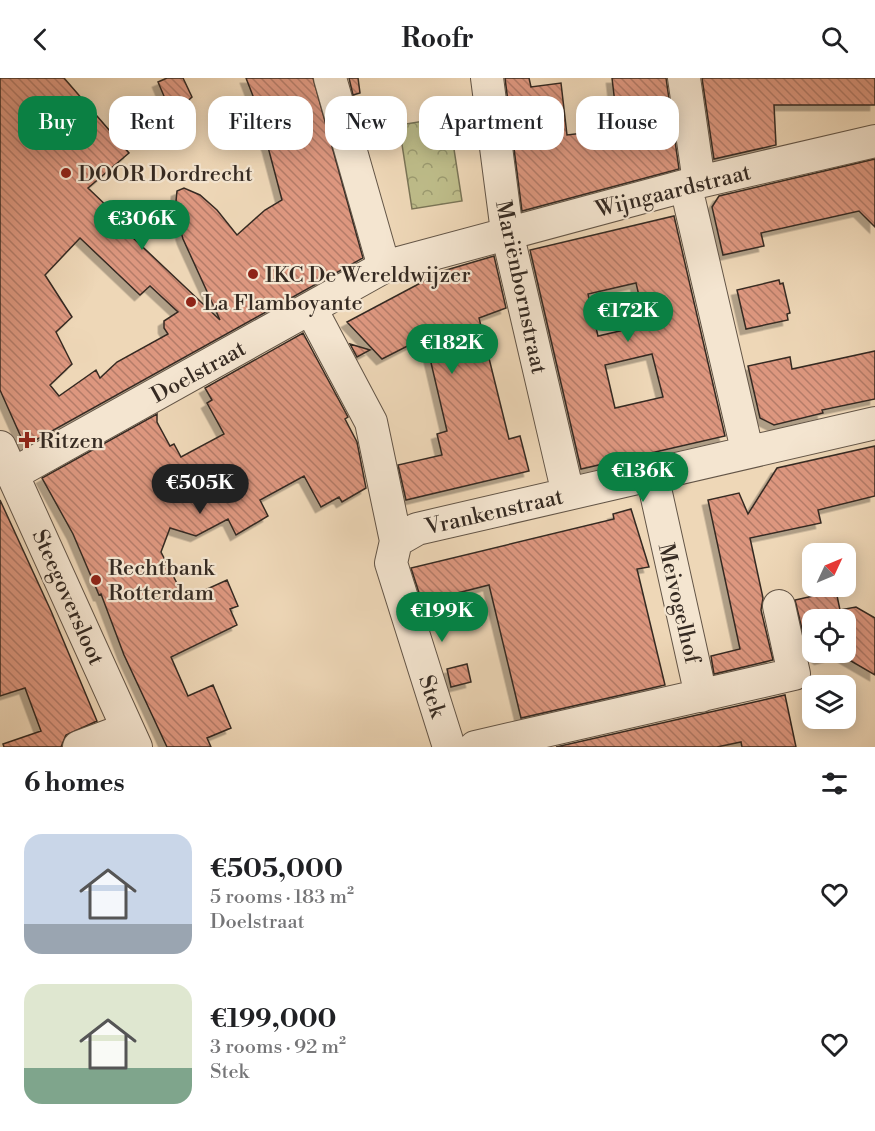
<!DOCTYPE html>
<html lang="en">
<head>
<meta charset="utf-8">
<style>
  body { margin:0; font-family:"Libre Bodoni",serif; background:#f6f6f6; color:#202124; height:100vh; display:flex; flex-direction:column; font-size:22px; white-space:nowrap }
  * { box-sizing:border-box; margin:0 }
  p { font-size:20px; color:#757577 }
  .icon { flex:none; width:33px; height:33px; fill:none; stroke:currentColor; stroke-width:2; stroke-linecap:round; stroke-linejoin:round }
  .map { position:relative; height:669px; overflow:hidden }
  .details { display:flex; flex-direction:column; background:#fff; flex:1 }
  .details>* { flex:none }
  .top-card { position:absolute; left:18px; top:18px; width:840px; height:54px; display:flex; gap:12px }
  .needle { width:39px; rotate:46deg }
  .tools { position:absolute; left:802px; top:465px; display:grid; gap:12px }
  .tools a { display:grid; place-items:center; width:54px; height:54px; border-radius:12px; background:#fff; box-shadow:0 3px 15px #0003; font-size:30px }
  .price { position:absolute; translate:-50% -51px; padding:0 14px; border-radius:21px; background:#0b8043; color:#fff; font-size:20px; line-height:39px; filter:drop-shadow(0 2px 3px #0008) }
  .price::after { content:''; position:absolute; left:50%; top:36px; width:18px; height:14px; margin-left:-9px; background:inherit; clip-path:polygon(0 0,100% 0,50% 100%) }
  .price.selected { background:#222; color:#fff }
  ul { padding:0; list-style:none }
  li { display:flex; align-items:center; gap:18px; height:150px; padding:0 24px }
  li span { display:grid; place-items:center; flex:none; width:168px; height:120px; border-radius:18px; color:#555 }
  li>.icon { margin-inline-start:auto }
  span .icon { width:72px; height:72px; fill:#fffc; stroke-width:1 }
  li b { font-size:26px }
  h2 { display:flex; justify-content:space-between; align-items:center; height:72px; padding:0 24px; font-size:26px }
  .chip { padding:0 21px; border-radius:18px; background:#fff; box-shadow:0 3px 15px #0003; font-size:21px; line-height:54px }
  .chip.selected { background:#0b8043; color:#fff }
  header { display:flex; justify-content:space-between; align-items:center; height:78px; padding:0 24px; background:#fff; font-size:27px; font-weight:600 }
  .map>svg:first-child { display:block }
  .park { fill:url(#park-crowns); stroke:#7a7456; stroke-width:1.5 }
  .building { fill:url(#building-back-hatch); stroke:#352a22; stroke-width:1.5; fill-rule:evenodd; filter:url(#shadow) }
  .lines { fill:none; stroke-linecap:round; stroke-linejoin:round }
  .minor-casing { stroke:#635547; stroke-width:34 }
  .minor { stroke:#f4e5d0; stroke-width:32 }
  .poi-dot { fill:#8f2418; stroke:#f4e5d0; stroke-width:2 }
  .labels { text-anchor:middle; stroke-width:4.5; stroke-linejoin:round; paint-order:stroke }
  .poi-label { font-size:22px; fill:#352a22; stroke:#f4e5d0; text-anchor:start }
  .street-label { font-size:22px; fill:#352a22; stroke:#f4e5d0 }
</style>
</head>
<body>
<header><svg class="icon" aria-label="back" viewBox="0 0 24 24"><path d="M15 5l-7 7 7 7"/></svg>Roofr<svg class="icon" aria-label="search" viewBox="0 0 24 24"><circle cx="10" cy="10" r="6"/><path d="M15 15l6 6"/></svg></header>
<div class="map">
<svg width="875" height="669" viewBox="0 0 875 669">
  <defs>
    <pattern id="park-crowns" width="20" height="18" patternUnits="userSpaceOnUse" patternTransform="scale(1.5)"><rect width="20" height="18" fill="#bebd8a"/><path d="M2 6a3 3 0 1 1 6 0M12 15a3 3 0 1 1 6 0" fill="none" stroke="#9b9a70"/></pattern>
    <pattern id="building-back-hatch" width="6" height="6" patternUnits="userSpaceOnUse" patternTransform="scale(1.5)"><rect width="6" height="6" fill="#dd977f"/><path d="M-1 5l2 2M0 0l6 6M5-1l2 2" fill="none" stroke="#b47b68"/></pattern>
    <filter id="shadow"><feDropShadow dx="-5.5" dy="5.5" stdDeviation="0" flood-color="#0004"/></filter>
  </defs>
  <rect width="100%" height="100%" fill="#eed7b7"/>
  <filter id="stains"><feTurbulence type="fractalNoise" baseFrequency=".00333" numOctaves="4"/><feColorMatrix values="0 0 0 0 .2 0 0 0 0 .09 0 0 0 0 .02 0 0 0 .5 -.17"/></filter>
  <radialGradient id="worn" r=".72"><stop offset=".6" stop-color="#630" stop-opacity="0"/><stop offset="1" stop-color="#630" stop-opacity=".3"/></radialGradient>
  <path class="park" d="M 449,39 L 462,123 L 412,131 L 399,47 Z"/>
  <path class="building" d="M 0,0 L 64,0 L 129,75 L 88,110 L 113,134 L 107,141 L 111,139 L 220,242 L 183,161 L 175,133 L 177,113 L 184,110 L 200,117 L 217,132 L 237,157 L 265,132 L 282,122 L 268,69 L 248,20 L 253,18 L 246,0 L 313,0 L 363,180 L 25,368 L 0,312 ZM 80,160 L 140,217 L 150,208 L 178,234 L 164,243 L 164,250 L 168,256 L 117,284 L 100,300 L 96,292 L 59,318 L 50,307 L 72,286 L 56,254 L 72,239 L 45,197 Z
    M 167,0 L 183,0 L 192,19 L 172,37 L 158,4 Z
    M 349,0 L 358,0 L 360,15 L 353,17 Z
    M 505,0 L 529,0 L 531,9 L 561,5 L 567,57 L 618,51 L 612,0 L 666,0 L 679,91 L 522,133 Z
    M 702,0 L 875,0 L 875,27 L 774,27 L 776,67 L 714,81 Z
    M 875,81 L 875,149 L 859,133 L 761,155 L 764,168 L 723,177 L 712,129 L 719,118 Z
    M 674,138 L 725,358 L 581,391 L 530,172 ZM 636,205 L 646,247 L 598,258 L 588,216 ZM 652,276 L 663,319 L 615,330 L 605,287 Z
    M 494,178 L 506,230 L 479,240 L 509,361 L 520,358 L 529,393 L 406,422 L 398,387 L 442,377 L 437,356 L 447,353 L 425,259 L 382,281 L 347,244 L 443,193 Z
    M 779,202 L 780,206 L 783,205 L 790,235 L 787,236 L 788,242 L 746,251 L 737,212 Z
    M 303,255 L 348,339 L 345,341 L 357,364 L 366,410 L 342,424 L 339,419 L 321,429 L 304,398 L 260,422 L 268,438 L 236,457 L 228,441 L 196,458 L 170,450 L 161,474 L 185,521 L 227,502 L 238,528 L 230,531 L 237,547 L 171,579 L 188,618 L 213,607 L 231,650 L 207,660 L 211,669 L 167,669 L 124,577 L 101,516 L 99,517 L 73,456 L 42,400 L 157,336 L 157,344 L 170,368 L 174,366 L 181,379 L 224,356 L 207,325 L 212,322 L 205,310 Z
    M 350,266 L 370,272 L 357,279 Z
    M 875,273 L 875,321 L 822,332 L 823,335 L 774,347 L 760,340 L 748,288 L 790,279 L 792,291 Z
    M 875,368 L 875,418 L 818,432 L 821,445 L 750,460 L 763,520 L 761,532 L 773,582 L 714,596 L 711,578 L 740,571 L 708,422 L 739,415 L 748,436 L 777,390 Z
    M 0,422 L 51,533 L 97,643 L 66,657 L 61,669 L 4,669 L 3,666 L 41,653 L 25,610 L 0,618 Z
    M 631,431 L 649,489 L 637,491 L 665,607 L 521,640 L 489,507 L 422,524 L 411,490 L 614,441 L 613,436 Z
    M 836,513 L 840,532 L 856,529 L 875,540 L 875,597 L 839,576 L 820,581 L 807,572 L 795,522 ZM 813,542 L 846,542 L 846,574 L 813,574 Z
    M 467,586 L 471,604 L 451,609 L 447,591 Z
    M 785,617 L 796,669 L 742,669 L 741,664 L 717,669 L 556,669 Z"/>
  <g class="lines">
    <defs>
      <path id="minor" d="M 330,0 L 384,189
        M 487,0 L 507,154 L 568,416
        M 684,0 L 699,104
        M 686,109 L 747,372
        M 311,231 L 371,344 L 396,463 L 391,485 L 449,669
        M 0,369 L 136,669
        M 13,396 L 384,189 L 699,104 L 875,63
        M 652,397 L 701,618
        M 396,463 L 417,451 L 875,345
        M 79,669 L 127,651
        M 475,669 L 794,596 L 779,528"/>
    </defs>
    <use href="#minor" class="minor-casing"/>
    <use href="#minor" class="minor"/>
  </g>
  <g class="poi-dot">
    <circle cx="66" cy="95" r="6"/>
    <circle cx="253" cy="196" r="6"/>
    <circle cx="191" cy="224" r="6"/>
    <path d="M24 353h6v6h6v6h-6v6h-6v-6h-6v-6h6z"/>
    <circle cx="96" cy="502" r="6"/>
  </g>
  <g class="labels">
    <g class="poi-label">
      <text x="78" y="103">DOOR Dordrecht</text>
      <text x="265" y="204">IKC De Wereldwijzer</text>
      <text x="203" y="232">La Flamboyante</text>
      <text x="39" y="370">Ritzen</text>
      <text x="108" y="497">Rechtbank<tspan x="108" dy="25">Rotterdam</tspan></text>
    </g>
    <g class="street-label">
      <text transform="translate(673 112) rotate(-14)" y="8">Wijngaardstraat</text>
      <text transform="translate(522 209) rotate(78)" y="8">Mariënbornstraat</text>
      <text transform="translate(198 293) rotate(-29)" y="8">Doelstraat</text>
      <text transform="translate(494 433) rotate(-13)" y="8">Vrankenstraat</text>
      <text transform="translate(69 519) rotate(66)" y="8">Steegoversloot</text>
      <text transform="translate(680 525) rotate(77)" y="8">Meivogelhof</text>
      <text transform="translate(433 618) rotate(72)" y="8">Stek</text>
    </g>
  </g>
  <rect width="100%" height="100%" filter="url(#stains)"/>
  <rect width="100%" height="100%" fill="url(#worn)"/>
</svg>
<div class="tools">
<a><svg class="needle" viewBox="-14 -14 28 28"><path d="M0-13l5 13h-10z" fill="#e53935"/><path d="M0 13l5-13h-10z" fill="#757577"/></svg></a>
<a><svg class="icon" aria-label="locate" viewBox="0 0 24 24"><circle cx="12" cy="12" r="6"/><path d="M12 2v4M12 18v4M2 12h4M18 12h4"/></svg></a>
<a><svg class="icon" aria-label="layers" viewBox="0 0 24 24"><path d="M12 4l9 5-9 5-9-5zM3 14l9 5 9-5"/></svg></a>
</div>
<b class="price" style="left:142px;top:173px">€306K</b>
<b class="price" style="left:628px;top:265px">€172K</b>
<b class="price" style="left:452px;top:297px">€182K</b>
<b class="price" style="left:643px;top:425px">€136K</b>
<b class="price selected" style="left:200px;top:437px">€505K</b>
<b class="price" style="left:442px;top:565px">€199K</b>
<div class="top-card">
<a class="chip selected">Buy</a>
<a class="chip">Rent</a>
<a class="chip">Filters</a>
<a class="chip">New</a>
<a class="chip">Apartment</a>
<a class="chip">House</a>
</div>
</div>
<section class="details">
<h2>6 homes<svg class="icon" aria-label="filters" viewBox="0 0 24 24"><path d="M4 7h16M4 17h16"/><circle cx="9" cy="7" r="2"/><circle cx="15" cy="17" r="2"/></svg></h2>
<ul>
<li><span style="background:linear-gradient(#c9d6e8 75%,#9aa5b1 0)"><svg class="icon" aria-label="home" viewBox="0 0 24 24"><path d="M3 11l9-7 9 7M6 9v11h12V9"/></svg></span><div><b>€505,000</b><p>5 rooms · 183 m²</p><p>Doelstraat</p></div><svg class="icon" aria-label="heart" viewBox="0 0 24 24"><path d="M12 20l-8-8c-3-5 5-10 8-4 3-6 11-1 8 4z"/></svg></li>
<li><span style="background:linear-gradient(#dfe7d0 70%,#7fa58c 0)"><svg class="icon" aria-label="home" viewBox="0 0 24 24"><path d="M3 11l9-7 9 7M6 9v11h12V9"/></svg></span><div><b>€199,000</b><p>3 rooms · 92 m²</p><p>Stek</p></div><svg class="icon" aria-label="heart" viewBox="0 0 24 24"><path d="M12 20l-8-8c-3-5 5-10 8-4 3-6 11-1 8 4z"/></svg></li>
</ul>
</section>
</body>
</html>
